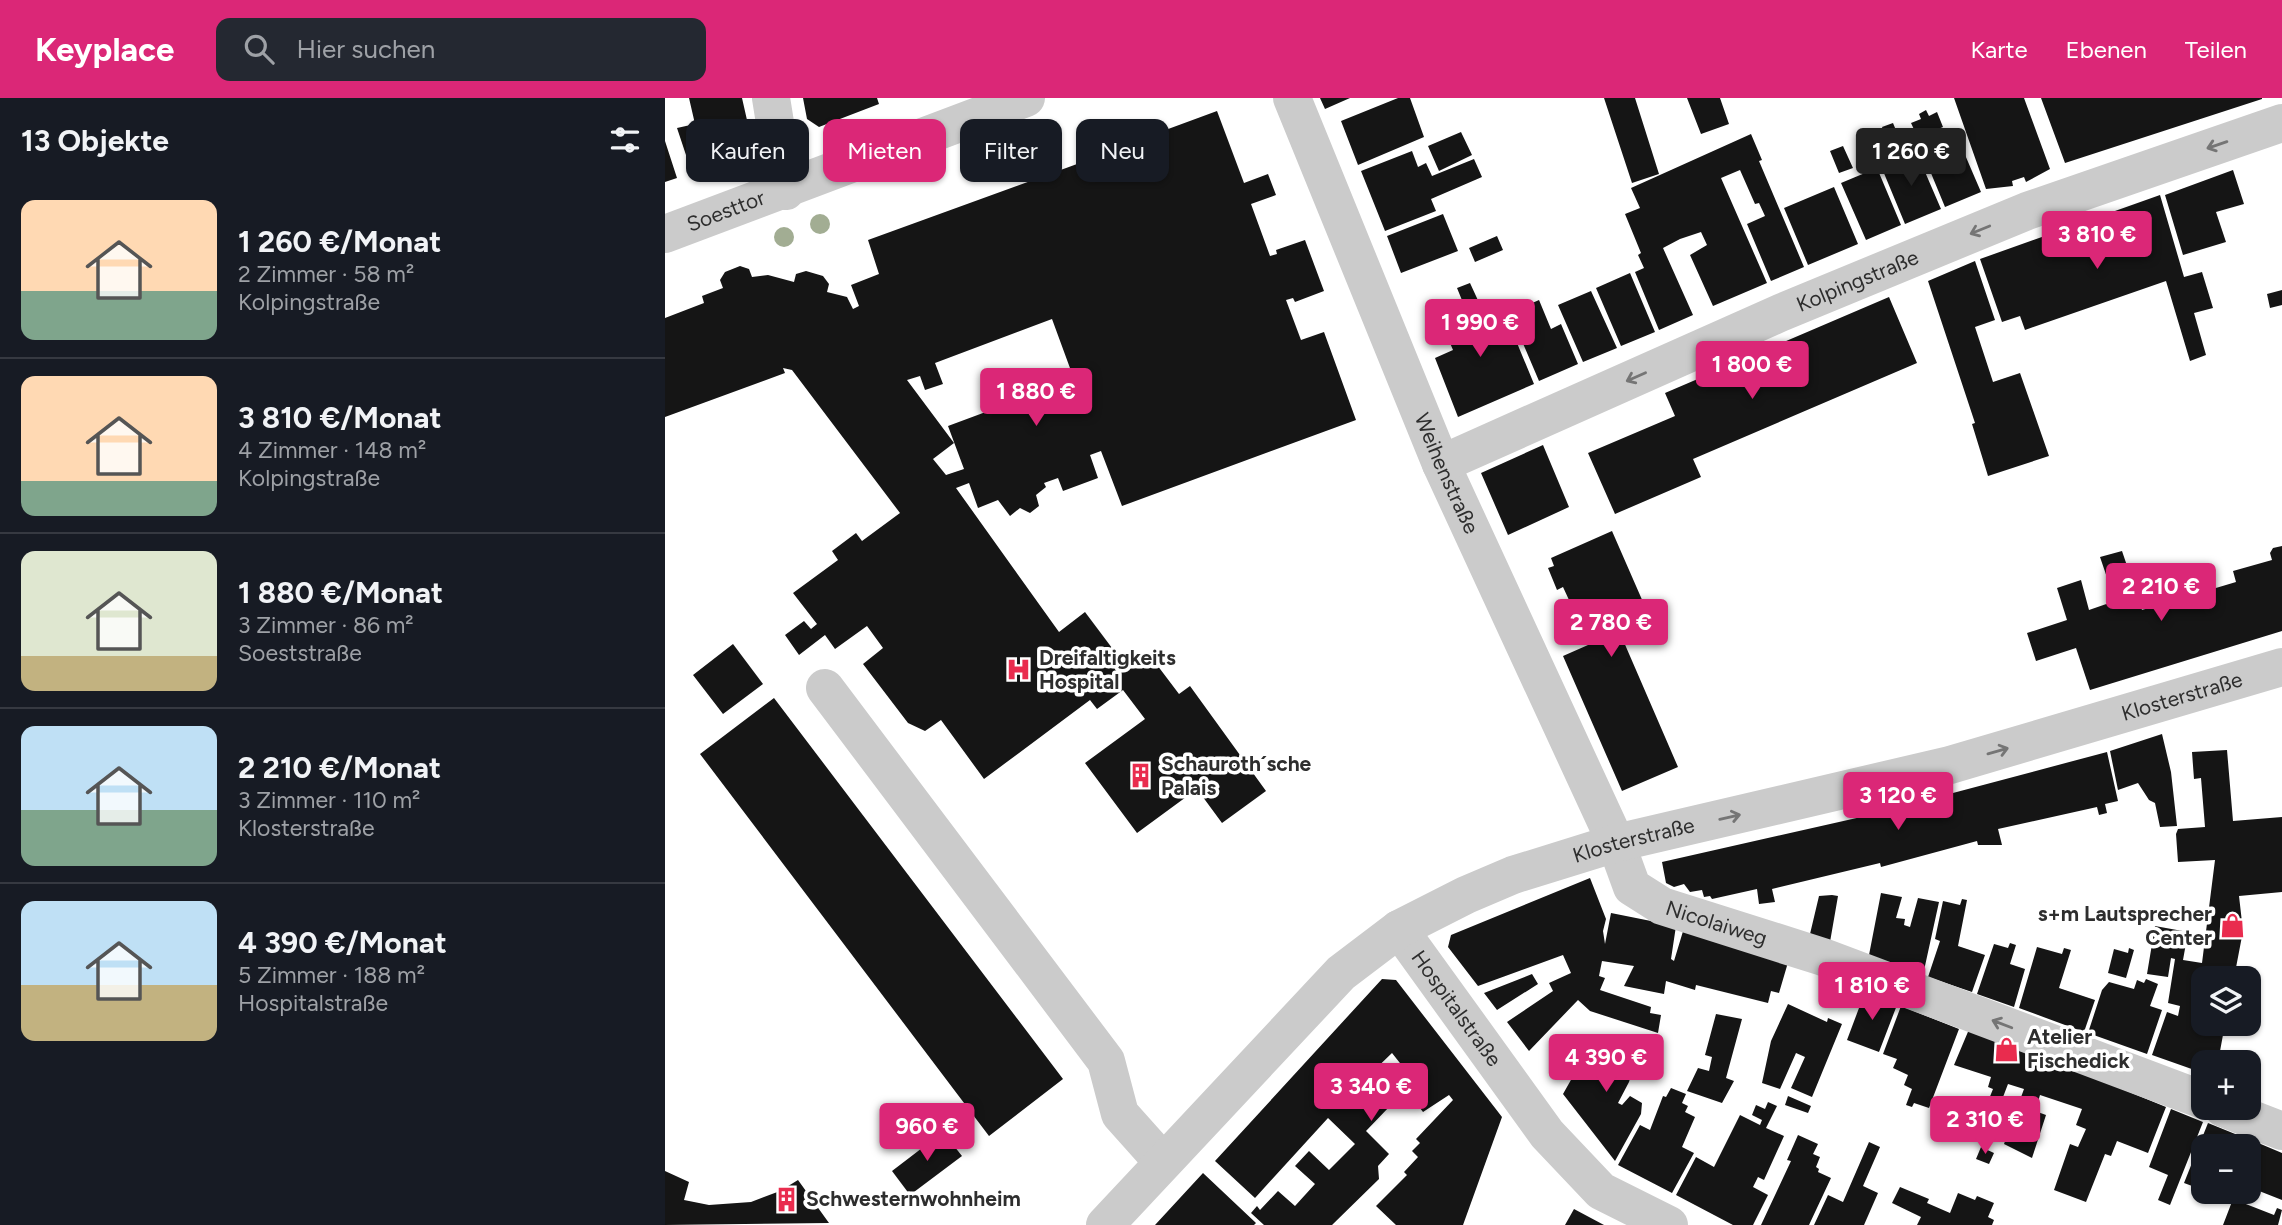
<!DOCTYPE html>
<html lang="de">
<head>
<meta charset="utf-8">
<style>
  body { margin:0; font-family:Figtree,sans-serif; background:#242831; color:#f1f3f6; height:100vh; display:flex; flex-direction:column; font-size:26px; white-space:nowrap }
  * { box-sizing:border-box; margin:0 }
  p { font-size:23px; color:#9ea1a6 }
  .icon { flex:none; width:38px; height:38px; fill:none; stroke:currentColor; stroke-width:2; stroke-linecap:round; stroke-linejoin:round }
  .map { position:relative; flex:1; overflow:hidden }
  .side { display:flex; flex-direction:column; background:#171b24; width:665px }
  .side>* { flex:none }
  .hud { position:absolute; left:21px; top:21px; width:665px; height:63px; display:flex; gap:14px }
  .controls { position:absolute; left:1526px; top:868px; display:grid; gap:14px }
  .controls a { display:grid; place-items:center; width:70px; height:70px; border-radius:14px; background:#171b24; box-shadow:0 2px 5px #0004; font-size:35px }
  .price { position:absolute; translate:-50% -60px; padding:0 16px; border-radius:7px; background:#db2777; color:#fff; font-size:23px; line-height:46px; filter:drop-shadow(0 2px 4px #0008) }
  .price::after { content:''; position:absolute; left:50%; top:42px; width:21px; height:16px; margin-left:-10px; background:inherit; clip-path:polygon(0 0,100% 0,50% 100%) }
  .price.active { background:#222; color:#fff }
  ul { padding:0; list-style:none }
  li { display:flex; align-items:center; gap:21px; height:175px; padding:0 21px }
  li+li { border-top:2px solid #363941 }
  li span { display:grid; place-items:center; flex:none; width:196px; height:140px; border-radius:14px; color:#555 }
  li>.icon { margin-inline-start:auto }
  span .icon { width:84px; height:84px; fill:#fffc; stroke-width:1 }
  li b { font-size:30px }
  h2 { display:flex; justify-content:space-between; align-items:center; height:84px; padding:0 21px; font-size:30px }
  .chip { padding:0 24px; border-radius:14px; background:#171b24; box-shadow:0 2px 5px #0004; font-size:24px; line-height:63px }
  .chip.active { background:#db2777; color:#fff }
  header { display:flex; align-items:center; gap:42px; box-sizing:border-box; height:98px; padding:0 35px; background:#db2777; color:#fff }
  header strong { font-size:33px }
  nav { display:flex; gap:38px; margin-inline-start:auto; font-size:24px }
  .search { width:490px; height:63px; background:#242831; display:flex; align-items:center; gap:18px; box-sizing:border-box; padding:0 24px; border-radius:14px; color:#9ea1a6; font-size:26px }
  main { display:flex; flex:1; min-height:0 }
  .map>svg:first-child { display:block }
  .building { fill:#151515; fill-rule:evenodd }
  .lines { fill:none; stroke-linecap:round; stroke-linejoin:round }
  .minor { stroke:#cbcbcb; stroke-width:38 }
  .tree { fill:#a2ad93 }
  .oneway { stroke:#757575 }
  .labels { text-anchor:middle; stroke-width:7; stroke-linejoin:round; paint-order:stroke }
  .street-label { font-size:21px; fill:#2e2e2e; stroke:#fff }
  .poi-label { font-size:21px; font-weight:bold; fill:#2e2e2e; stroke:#fff; text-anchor:start }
</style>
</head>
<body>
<header>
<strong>Keyplace</strong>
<div class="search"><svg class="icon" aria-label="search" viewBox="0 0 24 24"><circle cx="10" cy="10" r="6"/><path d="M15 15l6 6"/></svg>Hier suchen</div>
<nav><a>Karte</a><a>Ebenen</a><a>Teilen</a></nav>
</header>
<main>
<section class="side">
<h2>13 Objekte<svg class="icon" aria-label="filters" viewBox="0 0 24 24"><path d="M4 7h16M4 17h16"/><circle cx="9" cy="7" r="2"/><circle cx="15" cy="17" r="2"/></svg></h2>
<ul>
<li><span style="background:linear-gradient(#ffd9b3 65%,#7fa58c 0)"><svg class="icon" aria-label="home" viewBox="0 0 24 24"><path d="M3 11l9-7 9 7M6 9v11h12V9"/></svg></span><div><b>1 260 €/Monat</b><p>2 Zimmer · 58 m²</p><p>Kolpingstraße</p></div></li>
<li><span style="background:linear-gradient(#ffd9b3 75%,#7fa58c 0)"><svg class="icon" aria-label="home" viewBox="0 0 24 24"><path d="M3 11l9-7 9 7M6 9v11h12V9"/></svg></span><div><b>3 810 €/Monat</b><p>4 Zimmer · 148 m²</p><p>Kolpingstraße</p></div></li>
<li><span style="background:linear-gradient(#dfe7d0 75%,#c2b280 0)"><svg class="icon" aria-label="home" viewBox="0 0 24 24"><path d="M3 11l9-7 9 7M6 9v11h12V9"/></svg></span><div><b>1 880 €/Monat</b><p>3 Zimmer · 86 m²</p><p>Soeststraße</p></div></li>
<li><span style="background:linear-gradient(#bfe0f5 60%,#7fa58c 0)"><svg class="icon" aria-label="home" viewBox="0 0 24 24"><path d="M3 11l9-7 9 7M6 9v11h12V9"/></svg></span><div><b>2 210 €/Monat</b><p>3 Zimmer · 110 m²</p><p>Klosterstraße</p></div></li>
<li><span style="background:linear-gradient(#bfe0f5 60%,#c2b280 0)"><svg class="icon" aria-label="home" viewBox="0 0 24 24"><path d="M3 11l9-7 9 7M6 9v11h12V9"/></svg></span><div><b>4 390 €/Monat</b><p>5 Zimmer · 188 m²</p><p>Hospitalstraße</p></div></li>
</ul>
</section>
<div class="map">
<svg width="1617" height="1127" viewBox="0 0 1617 1127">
  <rect width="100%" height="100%" fill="#fff"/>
  <path class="building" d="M 24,0 L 77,0 L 89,53 L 24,66 L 12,30 L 30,26 Z
    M 138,0 L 212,0 L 214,6 L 154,29 L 142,21 Z
    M 655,0 L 685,0 L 660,11 Z
    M 733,0 L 745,0 L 759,39 L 693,67 L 676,23 Z
    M 939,0 L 970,0 L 994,76 L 967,85 Z
    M 1022,0 L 1055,0 L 1064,26 L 1036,36 Z
    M 1289,0 L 1359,0 L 1385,71 L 1361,84 L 1359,79 L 1347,83 L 1348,88 L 1321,91 Z
    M 1376,0 L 1597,0 L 1597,1 L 1400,65 Z
    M 1261,12 L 1264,18 L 1272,14 L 1278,29 L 1253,40 L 1246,25 L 1256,21 L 1254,16 Z
    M 552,13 L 579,85 L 603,76 L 611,97 L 586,106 L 605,158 L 612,156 L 611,152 L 640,142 L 659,193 L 630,204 L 628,200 L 621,202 L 636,242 L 659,234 L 691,322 L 457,408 L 436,353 L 425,357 L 433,380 L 398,393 L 393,380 L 379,385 L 381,389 L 371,397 L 374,408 L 365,415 L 355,410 L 345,418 L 333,402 L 313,410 L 304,385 L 291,390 L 394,534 L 420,514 L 462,570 L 483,555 L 514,596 L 525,588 L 601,693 L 557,725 L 532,691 L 472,735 L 420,665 L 480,621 L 458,592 L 432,611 L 425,602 L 319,681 L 276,622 L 260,633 L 243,625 L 198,566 L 218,550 L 202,528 L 170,551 L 160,537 L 134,557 L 120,537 L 139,523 L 146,531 L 152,526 L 128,495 L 173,462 L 167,453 L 191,435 L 197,443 L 235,415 L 127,272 L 118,270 L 120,275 L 0,319 L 0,220 L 39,205 L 37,198 L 58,190 L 55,182 L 60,174 L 75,168 L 84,171 L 87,179 L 103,177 L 129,184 L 131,176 L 141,173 L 158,178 L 164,186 L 162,194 L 182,199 L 188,211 L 194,208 L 186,187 L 214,176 L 203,142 L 456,50 L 457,52 L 457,48 ZM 387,221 L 409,281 L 283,328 L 299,371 L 281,377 L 268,361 L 289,345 L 242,282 L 255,278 L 260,292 L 278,286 L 270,265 Z
    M 1228,25 L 1237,47 L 1211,57 L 1204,42 L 1219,35 L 1217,29 Z
    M 796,34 L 807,57 L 774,73 L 763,48 Z
    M 1086,36 L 1097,62 L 1094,63 L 1139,169 L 1106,183 L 1082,126 L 1100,118 L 1094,105 L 1090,106 L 1075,72 L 1056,80 L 1102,185 L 1048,208 L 1025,157 L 1042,147 L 1036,134 L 1015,141 L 998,150 L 1028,217 L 994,232 L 970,174 L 979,170 L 973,157 L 976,155 L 960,116 L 975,110 L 966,90 Z
    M 1291,36 L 1316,94 L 1280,109 L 1256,51 Z
    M 0,43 L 12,80 L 0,84 Z
    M 1178,48 L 1188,70 L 1174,75 L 1165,53 Z
    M 747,53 L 753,69 L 761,65 L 767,78 L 809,61 L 817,79 L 766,101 L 771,113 L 720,133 L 696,73 Z
    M 1251,53 L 1276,111 L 1240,126 L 1216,68 Z
    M 1212,70 L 1236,127 L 1201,142 L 1176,85 Z
    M 1568,72 L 1579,106 L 1551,114 L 1561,144 L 1518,157 L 1500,97 Z
    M 1169,89 L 1193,146 L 1143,167 L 1119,110 Z
    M 1495,97 L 1519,179 L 1537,174 L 1548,210 L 1529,215 L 1541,257 L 1525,263 L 1501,183 L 1360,232 L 1355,218 L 1337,224 L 1315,161 Z
    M 778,116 L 793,153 L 736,175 L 722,138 Z
    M 832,138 L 838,152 L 810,164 L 804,150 Z
    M 1310,163 L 1330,222 L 1310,229 L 1328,284 L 1355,275 L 1384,358 L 1323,378 L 1307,326 L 1310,325 L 1263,183 Z
    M 965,175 L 990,234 L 956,248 L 931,190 Z
    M 805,185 L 828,235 L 845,228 L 869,286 L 793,319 L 770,260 L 788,252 L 776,224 L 801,212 L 792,190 Z
    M 1617,192 L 1617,207 L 1605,210 L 1602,196 Z
    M 926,193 L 952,250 L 918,264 L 893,207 Z
    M 1224,199 L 1252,265 L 1028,361 L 1036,379 L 950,416 L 923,355 L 1010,318 L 1000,295 Z
    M 874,202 L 886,231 L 896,226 L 913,266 L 874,283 L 845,215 Z
    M 878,347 L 904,409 L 843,437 L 816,375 Z
    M 947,433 L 985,520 L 955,535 L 1013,669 L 957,693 L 898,558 L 923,547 L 919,537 L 913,540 L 904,518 L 910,515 L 898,489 L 892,492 L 883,470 L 889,468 L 886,460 Z
    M 1617,448 L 1617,533 L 1425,592 L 1411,550 L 1371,563 L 1362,535 L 1402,522 L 1392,490 L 1416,482 L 1424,512 L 1450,503 L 1435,459 L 1457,453 L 1477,512 L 1571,484 L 1568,473 L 1607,462 L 1605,455 L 1608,450 Z
    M 68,546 L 98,586 L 58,616 L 28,577 Z
    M 109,600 L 398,981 L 324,1038 L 35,656 Z
    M 1497,636 L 1506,674 L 1512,728 L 1495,729 L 1490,705 L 1484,702 L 1473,685 L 1453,692 L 1445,653 Z
    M 1562,652 L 1568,723 L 1617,719 L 1617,794 L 1574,798 L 1578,833 L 1569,880 L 1538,880 L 1538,926 L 1560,926 L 1553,964 L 1538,964 L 1538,975 L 1487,957 L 1502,914 L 1513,918 L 1515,908 L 1503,905 L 1510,861 L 1506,860 L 1503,879 L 1482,876 L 1490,828 L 1523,834 L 1518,862 L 1537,865 L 1550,762 L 1513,764 L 1511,736 L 1513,731 L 1540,729 L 1536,680 L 1529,681 L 1527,654 Z
    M 1442,654 L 1453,703 L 1440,706 L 1442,715 L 1434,717 L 1432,709 L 1333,731 L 1337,747 L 1313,747 L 1312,743 L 1216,769 L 1215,765 L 1107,791 L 1110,804 L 1094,806 L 1092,791 L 1047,801 L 1045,798 L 1039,799 L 1037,792 L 1025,794 L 1019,786 L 1009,789 L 1001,785 L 997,764 L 1205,717 Z
    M 925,780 L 941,821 L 938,833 L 940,846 L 946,815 L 1011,828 L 1006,861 L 1009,863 L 1019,830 L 1124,861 L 1114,895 L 1106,893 L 1103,905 L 1031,887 L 1030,892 L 1001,883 L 999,896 L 959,888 L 969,868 L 937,863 L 934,878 L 940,880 L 935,892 L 986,909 L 985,915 L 996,917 L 993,935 L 925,913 L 913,902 L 864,953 L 842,924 L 888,893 L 884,885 L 906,875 L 898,857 L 813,888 L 783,849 L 786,837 Z
    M 1216,795 L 1237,799 L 1231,820 L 1240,821 L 1239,827 L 1245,829 L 1253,800 L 1274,804 L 1258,877 L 1204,857 Z
    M 1167,797 L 1173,798 L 1165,844 L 1145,836 L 1154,798 Z
    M 1297,801 L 1302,802 L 1293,848 L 1320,857 L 1307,894 L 1263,879 L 1275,843 L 1270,841 L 1278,803 L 1295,807 Z
    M 1345,845 L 1351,847 L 1345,866 L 1360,871 L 1349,909 L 1312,896 L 1329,846 L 1343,850 Z
    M 1372,849 L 1397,856 L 1399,850 L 1406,852 L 1394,890 L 1430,902 L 1419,934 L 1354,910 Z
    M 1464,850 L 1469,852 L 1461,880 L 1443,875 L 1449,851 L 1463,855 Z
    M 867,876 L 873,886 L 832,912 L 819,895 Z
    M 717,881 L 731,882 L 837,1019 L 798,1127 L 731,1127 L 711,1108 L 742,1077 L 739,1074 L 753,1059 L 747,1053 L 755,1045 L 751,1041 L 788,1002 L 784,997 L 758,1014 L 740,990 L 745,986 L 741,982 L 746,979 L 727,955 L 698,983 L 725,1008 L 701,1033 L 724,1056 L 713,1068 L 714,1081 L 667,1127 L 599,1127 L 586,1115 L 592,1108 L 595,1112 L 613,1093 L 630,1108 L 650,1086 L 630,1068 L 644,1053 L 664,1072 L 690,1046 L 663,1020 L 590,1100 L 550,1063 Z
    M 1481,881 L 1493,886 L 1485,908 L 1497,912 L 1482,956 L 1423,935 L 1437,892 L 1444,884 L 1469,891 L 1472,882 L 1479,885 Z
    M 1200,894 L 1232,907 L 1214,954 L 1182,942 Z
    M 1123,906 L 1162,924 L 1163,920 L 1177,926 L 1147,999 L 1126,990 L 1140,959 L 1131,955 L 1115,991 L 1097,985 L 1106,943 Z
    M 1236,908 L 1294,931 L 1264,1010 L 1249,1005 L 1247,1009 L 1241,1007 L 1247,991 L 1239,987 L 1243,977 L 1228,970 L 1232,961 L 1218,956 Z
    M 1051,916 L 1077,921 L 1061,980 L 1069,983 L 1057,1005 L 1022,993 L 1033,970 L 1044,973 L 1047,959 L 1040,957 Z
    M 1305,929 L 1501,1009 L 1483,1055 L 1452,1043 L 1446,1058 L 1440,1056 L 1421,1104 L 1389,1092 L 1405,1046 L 1413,1049 L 1421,1031 L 1411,1027 L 1417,1011 L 1375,997 L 1370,1013 L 1381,1017 L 1367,1060 L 1339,1046 L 1359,991 L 1343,986 L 1330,1020 L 1316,1015 L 1321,1000 L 1324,1001 L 1328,991 L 1323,989 L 1326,979 L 1289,967 Z
    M 942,939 L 974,950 L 964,984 L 953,1005 L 957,1007 L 965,998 L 977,1005 L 976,1016 L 950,1063 L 898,996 L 924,950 L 933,956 Z
    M 1006,990 L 1021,996 L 1017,1005 L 1023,1008 L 1020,1014 L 1030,1019 L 1017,1049 L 1029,1055 L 1007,1095 L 953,1067 L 975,1027 L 985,1032 L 998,998 L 1001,999 Z
    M 1123,998 L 1146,1008 L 1143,1015 L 1120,1007 Z
    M 1273,998 L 1304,1009 L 1302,1014 L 1315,1020 L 1307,1039 L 1294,1033 L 1296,1029 L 1266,1019 Z
    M 1103,1004 L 1112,1008 L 1101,1030 L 1119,1038 L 1099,1082 L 1093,1079 L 1088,1089 L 1103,1097 L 1088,1127 L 1068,1127 L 1011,1097 L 1031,1059 L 1049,1069 L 1075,1017 L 1095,1027 L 1097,1022 L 1087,1017 L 1091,1007 L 1100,1011 Z
    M 1506,1011 L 1538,1024 L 1505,1107 L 1493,1102 L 1503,1077 L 1484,1069 Z
    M 1543,1025 L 1585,1042 L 1582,1048 L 1538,1048 L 1538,1092 L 1519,1085 Z
    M 278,1034 L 297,1058 L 245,1097 L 227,1073 Z
    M 1133,1037 L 1153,1046 L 1148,1056 L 1155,1059 L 1151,1069 L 1154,1071 L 1153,1074 L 1166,1080 L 1144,1127 L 1096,1127 L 1126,1063 L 1122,1062 Z
    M 1204,1044 L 1215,1049 L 1198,1088 L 1213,1095 L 1199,1127 L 1149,1127 L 1163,1097 L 1178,1104 Z
    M 1591,1044 L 1617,1055 L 1617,1102 L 1584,1089 L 1584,1062 Z
    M 1316,1049 L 1329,1055 L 1324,1066 L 1311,1061 Z
    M 0,1073 L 24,1084 L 19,1102 L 44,1107 L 86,1104 L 115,1093 L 133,1082 L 164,1125 L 0,1127 Z
    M 538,1075 L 591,1125 L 589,1127 L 490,1127 Z
    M 1235,1089 L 1264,1101 L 1262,1105 L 1285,1115 L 1293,1095 L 1310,1102 L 1312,1098 L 1329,1105 L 1323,1119 L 1329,1122 L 1327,1127 L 1252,1127 L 1256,1119 L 1227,1105 Z
    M 1568,1101 L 1609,1117 L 1612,1110 L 1617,1112 L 1613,1127 L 1558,1127 Z
    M 909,1111 L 939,1127 L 900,1127 Z"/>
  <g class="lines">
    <g class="minor">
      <path d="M 106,0 L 121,93"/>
      <path id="s1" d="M 627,0 L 776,366 L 951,745 L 967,789 L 997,808 L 1158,859 L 1538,1002"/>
      <path id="s2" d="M 0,136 L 361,0"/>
      <path id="s3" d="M 776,366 L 1115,215 L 1362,113 L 1617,25"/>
      <path d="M 160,590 L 441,963 L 455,1016 L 497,1063"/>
      <path id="s4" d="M 734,831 L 882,1036 L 936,1093 L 1004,1127"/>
      <path d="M 1558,1010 L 1617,1033"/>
      <path id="s5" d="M 440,1127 L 676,875 L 734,831 L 801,797 L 848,777 L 951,745 L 1285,667 L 1617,569"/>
    </g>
  </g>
  <g class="tree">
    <circle cx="155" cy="126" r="10"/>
    <circle cx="119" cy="139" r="10"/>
  </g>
  <defs><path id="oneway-shaft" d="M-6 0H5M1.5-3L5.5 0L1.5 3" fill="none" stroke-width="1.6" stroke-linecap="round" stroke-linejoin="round" transform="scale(1.75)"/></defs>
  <g class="oneway">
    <use href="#oneway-shaft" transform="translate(1552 47) rotate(161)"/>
    <use href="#oneway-shaft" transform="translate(1315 132) rotate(158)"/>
    <use href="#oneway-shaft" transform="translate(971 279) rotate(156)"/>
    <use href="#oneway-shaft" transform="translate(1333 653) rotate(-16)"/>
    <use href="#oneway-shaft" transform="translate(1065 719) rotate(-13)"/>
    <use href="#oneway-shaft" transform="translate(1337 926) rotate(-159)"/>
  </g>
  <defs>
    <symbol id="hospital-bare" viewBox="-9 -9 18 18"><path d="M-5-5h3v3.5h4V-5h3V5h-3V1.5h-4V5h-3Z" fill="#e92c4e" stroke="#fff" stroke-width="2.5" paint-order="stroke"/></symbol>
    <symbol id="building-bare" viewBox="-9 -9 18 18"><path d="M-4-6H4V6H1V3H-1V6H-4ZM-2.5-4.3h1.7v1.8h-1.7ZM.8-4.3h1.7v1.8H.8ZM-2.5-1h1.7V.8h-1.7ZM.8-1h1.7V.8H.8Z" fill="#e92c4e" stroke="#fff" stroke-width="2.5" paint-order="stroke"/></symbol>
    <symbol id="shop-bare" viewBox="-9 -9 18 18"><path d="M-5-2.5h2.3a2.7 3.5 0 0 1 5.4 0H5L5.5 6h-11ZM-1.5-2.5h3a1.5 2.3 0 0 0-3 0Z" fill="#e92c4e" stroke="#fff" stroke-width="2.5" paint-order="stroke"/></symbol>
  </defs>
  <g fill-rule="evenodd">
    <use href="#hospital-bare" x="336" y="554" width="35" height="35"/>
    <use href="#building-bare" x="458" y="660" width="35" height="35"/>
    <use href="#shop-bare" x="1550" y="810" width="35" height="35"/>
    <use href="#shop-bare" x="1324" y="934" width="35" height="35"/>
    <use href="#building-bare" x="104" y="1084" width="35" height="35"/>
  </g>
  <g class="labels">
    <g class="street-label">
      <text dy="7" stroke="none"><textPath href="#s2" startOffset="65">Soesttor</textPath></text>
      <text dy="7" stroke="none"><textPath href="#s3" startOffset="455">Kolpingstraße</textPath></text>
      <text dy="7" stroke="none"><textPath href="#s1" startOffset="406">Weihenstraße</textPath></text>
      <text dy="7" stroke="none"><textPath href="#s5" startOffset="1237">Klosterstraße</textPath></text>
      <text dy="7" stroke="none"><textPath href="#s5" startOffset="670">Klosterstraße</textPath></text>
      <text dy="7" stroke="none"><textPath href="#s1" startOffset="952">Nicolaiweg</textPath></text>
      <text dy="7" stroke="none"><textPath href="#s4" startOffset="98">Hospitalstraße</textPath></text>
    </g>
    <g class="poi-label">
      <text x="374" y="567">Dreifaltigkeits<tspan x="374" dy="24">Hospital</tspan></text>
      <text x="496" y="673">Schauroth´sche<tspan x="496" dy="24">Palais</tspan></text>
      <text x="1547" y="823" text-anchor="end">s+m Lautsprecher<tspan x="1547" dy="24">Center</tspan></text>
      <text x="1362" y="946">Atelier<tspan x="1362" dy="24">Fischedick</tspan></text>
      <text x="141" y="1108">Schwesternwohnheim</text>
    </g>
  </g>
</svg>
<div class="controls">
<a><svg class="icon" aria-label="layers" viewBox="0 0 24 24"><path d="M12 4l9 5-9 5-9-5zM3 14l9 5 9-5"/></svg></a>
<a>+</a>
<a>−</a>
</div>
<b class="price active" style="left:1246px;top:90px">1 260 €</b>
<b class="price" style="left:1432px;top:173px">3 810 €</b>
<b class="price" style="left:815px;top:261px">1 990 €</b>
<b class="price" style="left:1087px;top:303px">1 800 €</b>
<b class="price" style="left:371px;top:330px">1 880 €</b>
<b class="price" style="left:1496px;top:525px">2 210 €</b>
<b class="price" style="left:946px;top:561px">2 780 €</b>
<b class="price" style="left:1233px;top:734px">3 120 €</b>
<b class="price" style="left:1207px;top:924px">1 810 €</b>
<b class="price" style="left:941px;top:996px">4 390 €</b>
<b class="price" style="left:706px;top:1025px">3 340 €</b>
<b class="price" style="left:1320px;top:1058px">2 310 €</b>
<b class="price" style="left:262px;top:1065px">960 €</b>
<div class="hud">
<a class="chip">Kaufen</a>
<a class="chip active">Mieten</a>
<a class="chip">Filter</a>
<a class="chip">Neu</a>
</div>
</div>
</main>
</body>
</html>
